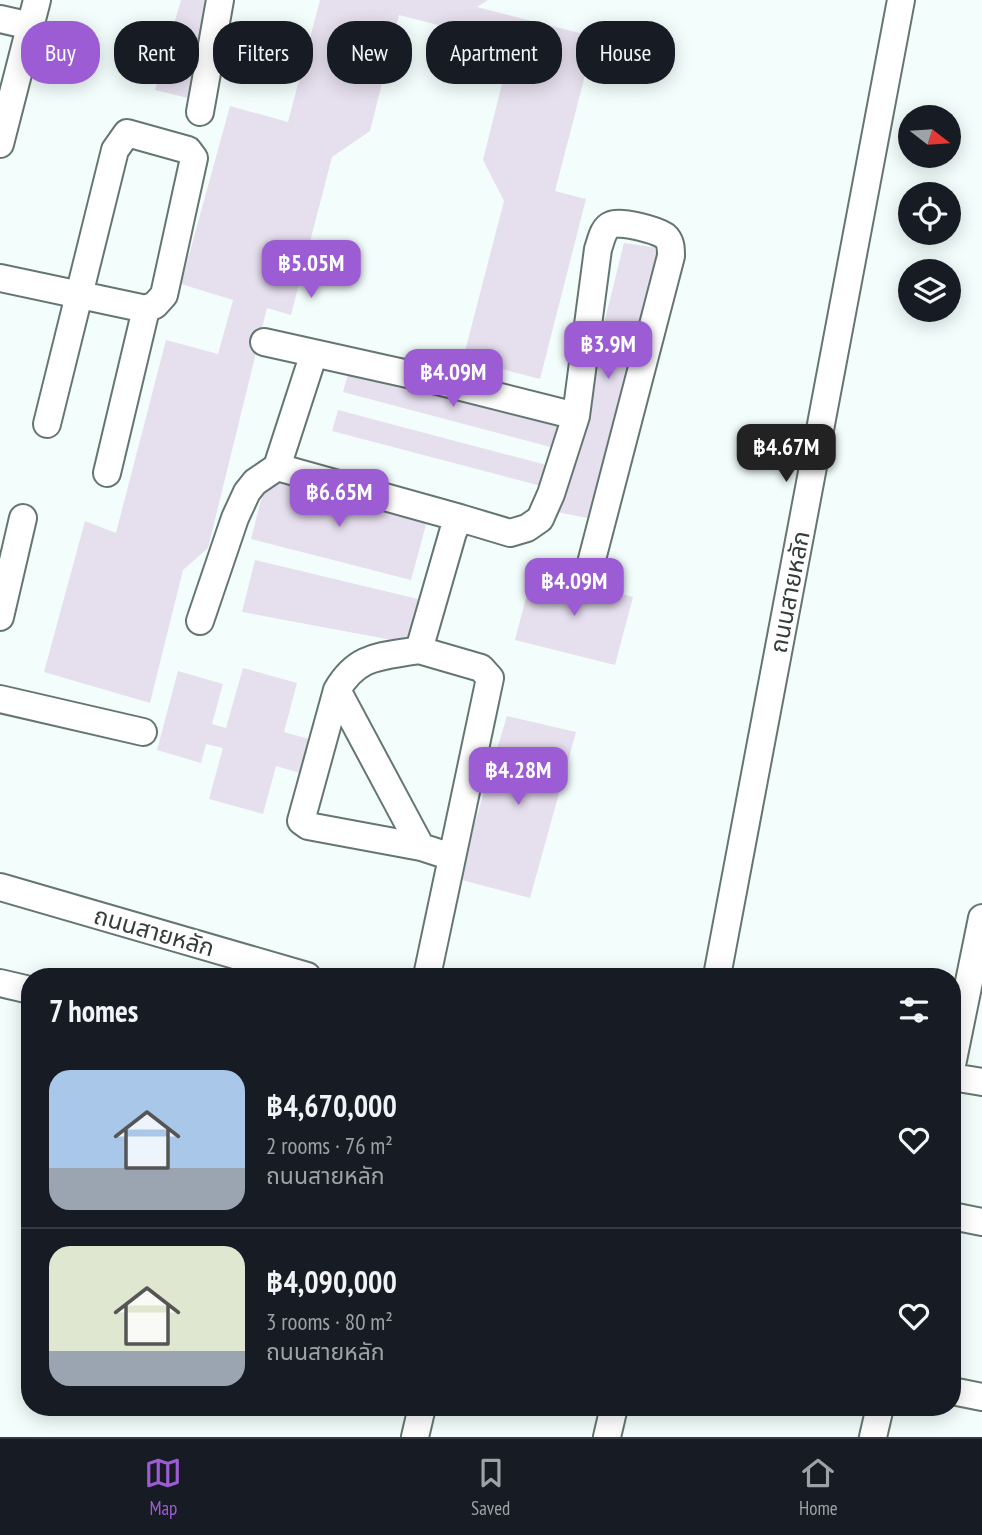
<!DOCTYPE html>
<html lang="en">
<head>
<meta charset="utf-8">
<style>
  body { margin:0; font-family:"PT Sans Narrow","Noto Sans Thai",sans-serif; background:#20242c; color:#f1f3f6; height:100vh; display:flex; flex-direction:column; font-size:26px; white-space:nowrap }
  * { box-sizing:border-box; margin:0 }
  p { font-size:23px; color:#9ea1a6 }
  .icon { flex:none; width:38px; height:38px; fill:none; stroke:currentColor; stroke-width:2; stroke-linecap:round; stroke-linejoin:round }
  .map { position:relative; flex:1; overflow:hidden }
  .panel { position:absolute; left:21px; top:968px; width:940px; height:448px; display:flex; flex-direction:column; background:#171b24; border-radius:28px; box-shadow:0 4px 18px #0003 }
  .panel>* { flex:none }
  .guide { position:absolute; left:21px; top:21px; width:942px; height:63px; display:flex; gap:14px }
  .needle { width:46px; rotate:107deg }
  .buttons { position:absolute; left:898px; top:105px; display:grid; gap:14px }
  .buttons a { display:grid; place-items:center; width:63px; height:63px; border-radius:50%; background:#171b24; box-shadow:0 4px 18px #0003; font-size:35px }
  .price { position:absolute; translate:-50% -60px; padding:0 16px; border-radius:14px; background:#9c5cd3; color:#fff; font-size:23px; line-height:46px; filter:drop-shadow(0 2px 4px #0008) }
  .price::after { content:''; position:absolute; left:50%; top:42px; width:21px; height:16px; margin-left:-10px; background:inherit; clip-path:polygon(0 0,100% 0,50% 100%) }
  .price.current { background:#222; color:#fff }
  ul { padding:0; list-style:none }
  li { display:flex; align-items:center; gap:21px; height:175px; padding:0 28px }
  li+li { border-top:2px solid #363941 }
  li span { display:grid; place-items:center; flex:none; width:196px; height:140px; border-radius:21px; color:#555 }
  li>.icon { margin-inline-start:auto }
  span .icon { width:84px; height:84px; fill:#fffc; stroke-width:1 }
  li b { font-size:30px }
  h2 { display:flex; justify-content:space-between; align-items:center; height:84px; padding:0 28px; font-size:30px }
  .chip { padding:0 24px; border-radius:28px; background:#171b24; box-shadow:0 4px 18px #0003; font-size:24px; line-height:63px }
  .chip.current { background:#9c5cd3; color:#fff }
  .dock { display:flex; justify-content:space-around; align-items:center; height:98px; border-top:2px solid #363941; background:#171b24; font-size:19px; color:#9ea1a6 }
  .dock a { display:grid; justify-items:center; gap:4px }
  .dock .current { color:#9c5cd3 }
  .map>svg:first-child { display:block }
  .building { fill:#e6dfee }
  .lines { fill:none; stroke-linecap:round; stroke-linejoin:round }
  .minor-casing { stroke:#647672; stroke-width:30 }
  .minor { stroke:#fff; stroke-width:26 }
  .labels { text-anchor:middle; stroke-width:6; stroke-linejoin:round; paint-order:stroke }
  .street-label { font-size:24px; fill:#353d3b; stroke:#fff }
</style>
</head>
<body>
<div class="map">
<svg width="982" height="1437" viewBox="0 0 982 1437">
  <rect width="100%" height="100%" fill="#f3fefc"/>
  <path class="building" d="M 181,0 L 214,0 L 188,98 L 155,90 Z
    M 320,0 L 488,0 L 477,7 L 595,37 L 555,191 L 586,199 L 540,379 L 463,359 L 504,201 L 483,160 L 512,44 L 399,15 L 370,131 L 332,157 L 291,315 L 267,308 L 208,548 L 183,570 L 150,703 L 44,672 L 85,521 L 116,533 L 166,340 L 218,354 L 233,300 L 181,284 L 230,106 L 288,122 Z
    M 624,243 L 659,248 L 592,519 L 557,512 Z
    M 349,370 L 564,427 L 558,449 L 343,392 Z
    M 338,410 L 554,467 L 549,488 L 332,431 Z
    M 266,480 L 341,499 L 343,488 L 361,493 L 358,503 L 427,521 L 411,580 L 251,539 Z
    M 255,560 L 418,599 L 408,643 L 242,612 Z
    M 533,571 L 633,597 L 615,665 L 515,640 Z
    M 243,668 L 297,683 L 284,732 L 309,739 L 300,773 L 276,766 L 263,814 L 209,799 L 223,748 L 206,744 L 201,763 L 157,750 L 178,671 L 223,684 L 212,724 L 226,728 Z
    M 507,716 L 576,732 L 530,898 L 458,879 Z"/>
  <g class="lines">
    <defs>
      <path id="minor" d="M 0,19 L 31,26
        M 200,112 L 220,0
        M 0,144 L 37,0
        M 0,278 L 146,309 L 155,305 L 164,295 L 194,158 L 188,150 L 127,133 L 115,150 L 47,424
        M 264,342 L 417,376 L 576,416
        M 314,353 L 277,467 L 460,518 L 453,532 L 419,650 L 481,668 L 490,678 L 427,976
        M 107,473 L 146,309
        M 460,518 L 510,533 L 527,528 L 540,519 L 551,494 L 576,416 L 598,249 C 601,241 603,228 611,225 C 620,220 656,230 665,236 C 671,241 671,249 671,256 L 590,567
        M 0,617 L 23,518
        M 200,621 L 235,518 L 247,492 L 255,482 L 277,467
        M 419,650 C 381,657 358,654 337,690 L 421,847 L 452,857
        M 337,690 L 301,821 L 308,826 L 421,847
        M 0,699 L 143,732
        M 0,887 L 307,976
        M 717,976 L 901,0
        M 0,983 L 30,990
        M 952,1065 L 982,918
        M 952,1077 L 982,1082
        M 952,1216 L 982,1222
        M 952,1391 L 982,1397
        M 415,1437 L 422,1407
        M 607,1437 L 614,1407
        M 873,1437 L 880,1407"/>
    </defs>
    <use href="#minor" class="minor-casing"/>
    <use href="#minor" class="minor"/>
  </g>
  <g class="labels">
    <g class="street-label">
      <text transform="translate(790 592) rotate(-79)" y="8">ถนนสายหลัก</text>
      <text transform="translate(154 932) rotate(16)" y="8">ถนนสายหลัก</text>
    </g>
  </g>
</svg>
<div class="buttons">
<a><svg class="needle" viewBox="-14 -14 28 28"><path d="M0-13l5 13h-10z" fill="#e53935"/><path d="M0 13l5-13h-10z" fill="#9ea1a6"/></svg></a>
<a><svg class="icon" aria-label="locate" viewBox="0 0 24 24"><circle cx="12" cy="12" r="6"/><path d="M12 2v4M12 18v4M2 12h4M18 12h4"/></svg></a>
<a><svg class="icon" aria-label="layers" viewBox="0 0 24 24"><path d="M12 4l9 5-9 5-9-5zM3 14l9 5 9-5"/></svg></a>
</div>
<b class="price" style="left:311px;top:300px">฿5.05M</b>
<b class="price" style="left:608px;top:381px">฿3.9M</b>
<b class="price" style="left:453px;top:409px">฿4.09M</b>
<b class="price current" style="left:786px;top:484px">฿4.67M</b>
<b class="price" style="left:339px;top:529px">฿6.65M</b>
<b class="price" style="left:574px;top:618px">฿4.09M</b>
<b class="price" style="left:518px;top:807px">฿4.28M</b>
<div class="guide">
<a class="chip current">Buy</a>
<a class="chip">Rent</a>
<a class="chip">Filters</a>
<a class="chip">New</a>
<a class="chip">Apartment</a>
<a class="chip">House</a>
</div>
<section class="panel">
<h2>7 homes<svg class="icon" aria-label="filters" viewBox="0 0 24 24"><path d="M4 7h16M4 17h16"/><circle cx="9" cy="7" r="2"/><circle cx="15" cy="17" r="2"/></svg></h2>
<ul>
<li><span style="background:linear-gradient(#a9c7e8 70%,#9aa5b1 0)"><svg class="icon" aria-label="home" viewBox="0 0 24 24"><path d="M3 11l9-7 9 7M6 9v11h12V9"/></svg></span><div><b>฿4,670,000</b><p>2 rooms · 76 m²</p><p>ถนนสายหลัก</p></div><svg class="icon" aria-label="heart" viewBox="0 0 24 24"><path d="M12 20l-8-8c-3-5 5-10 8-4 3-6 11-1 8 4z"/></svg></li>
<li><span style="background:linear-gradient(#dfe7d0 75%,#9aa5b1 0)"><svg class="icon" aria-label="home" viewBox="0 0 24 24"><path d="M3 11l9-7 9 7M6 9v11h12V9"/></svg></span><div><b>฿4,090,000</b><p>3 rooms · 80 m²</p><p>ถนนสายหลัก</p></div><svg class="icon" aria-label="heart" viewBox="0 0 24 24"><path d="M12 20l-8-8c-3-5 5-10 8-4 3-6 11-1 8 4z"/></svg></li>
</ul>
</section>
</div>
<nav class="dock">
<a class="current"><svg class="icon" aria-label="map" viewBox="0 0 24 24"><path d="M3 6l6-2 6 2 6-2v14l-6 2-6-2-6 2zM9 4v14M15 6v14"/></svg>Map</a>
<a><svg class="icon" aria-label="saved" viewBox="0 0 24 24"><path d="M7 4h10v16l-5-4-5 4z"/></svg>Saved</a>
<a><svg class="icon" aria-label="home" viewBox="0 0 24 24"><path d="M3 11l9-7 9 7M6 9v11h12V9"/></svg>Home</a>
</nav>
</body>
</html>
